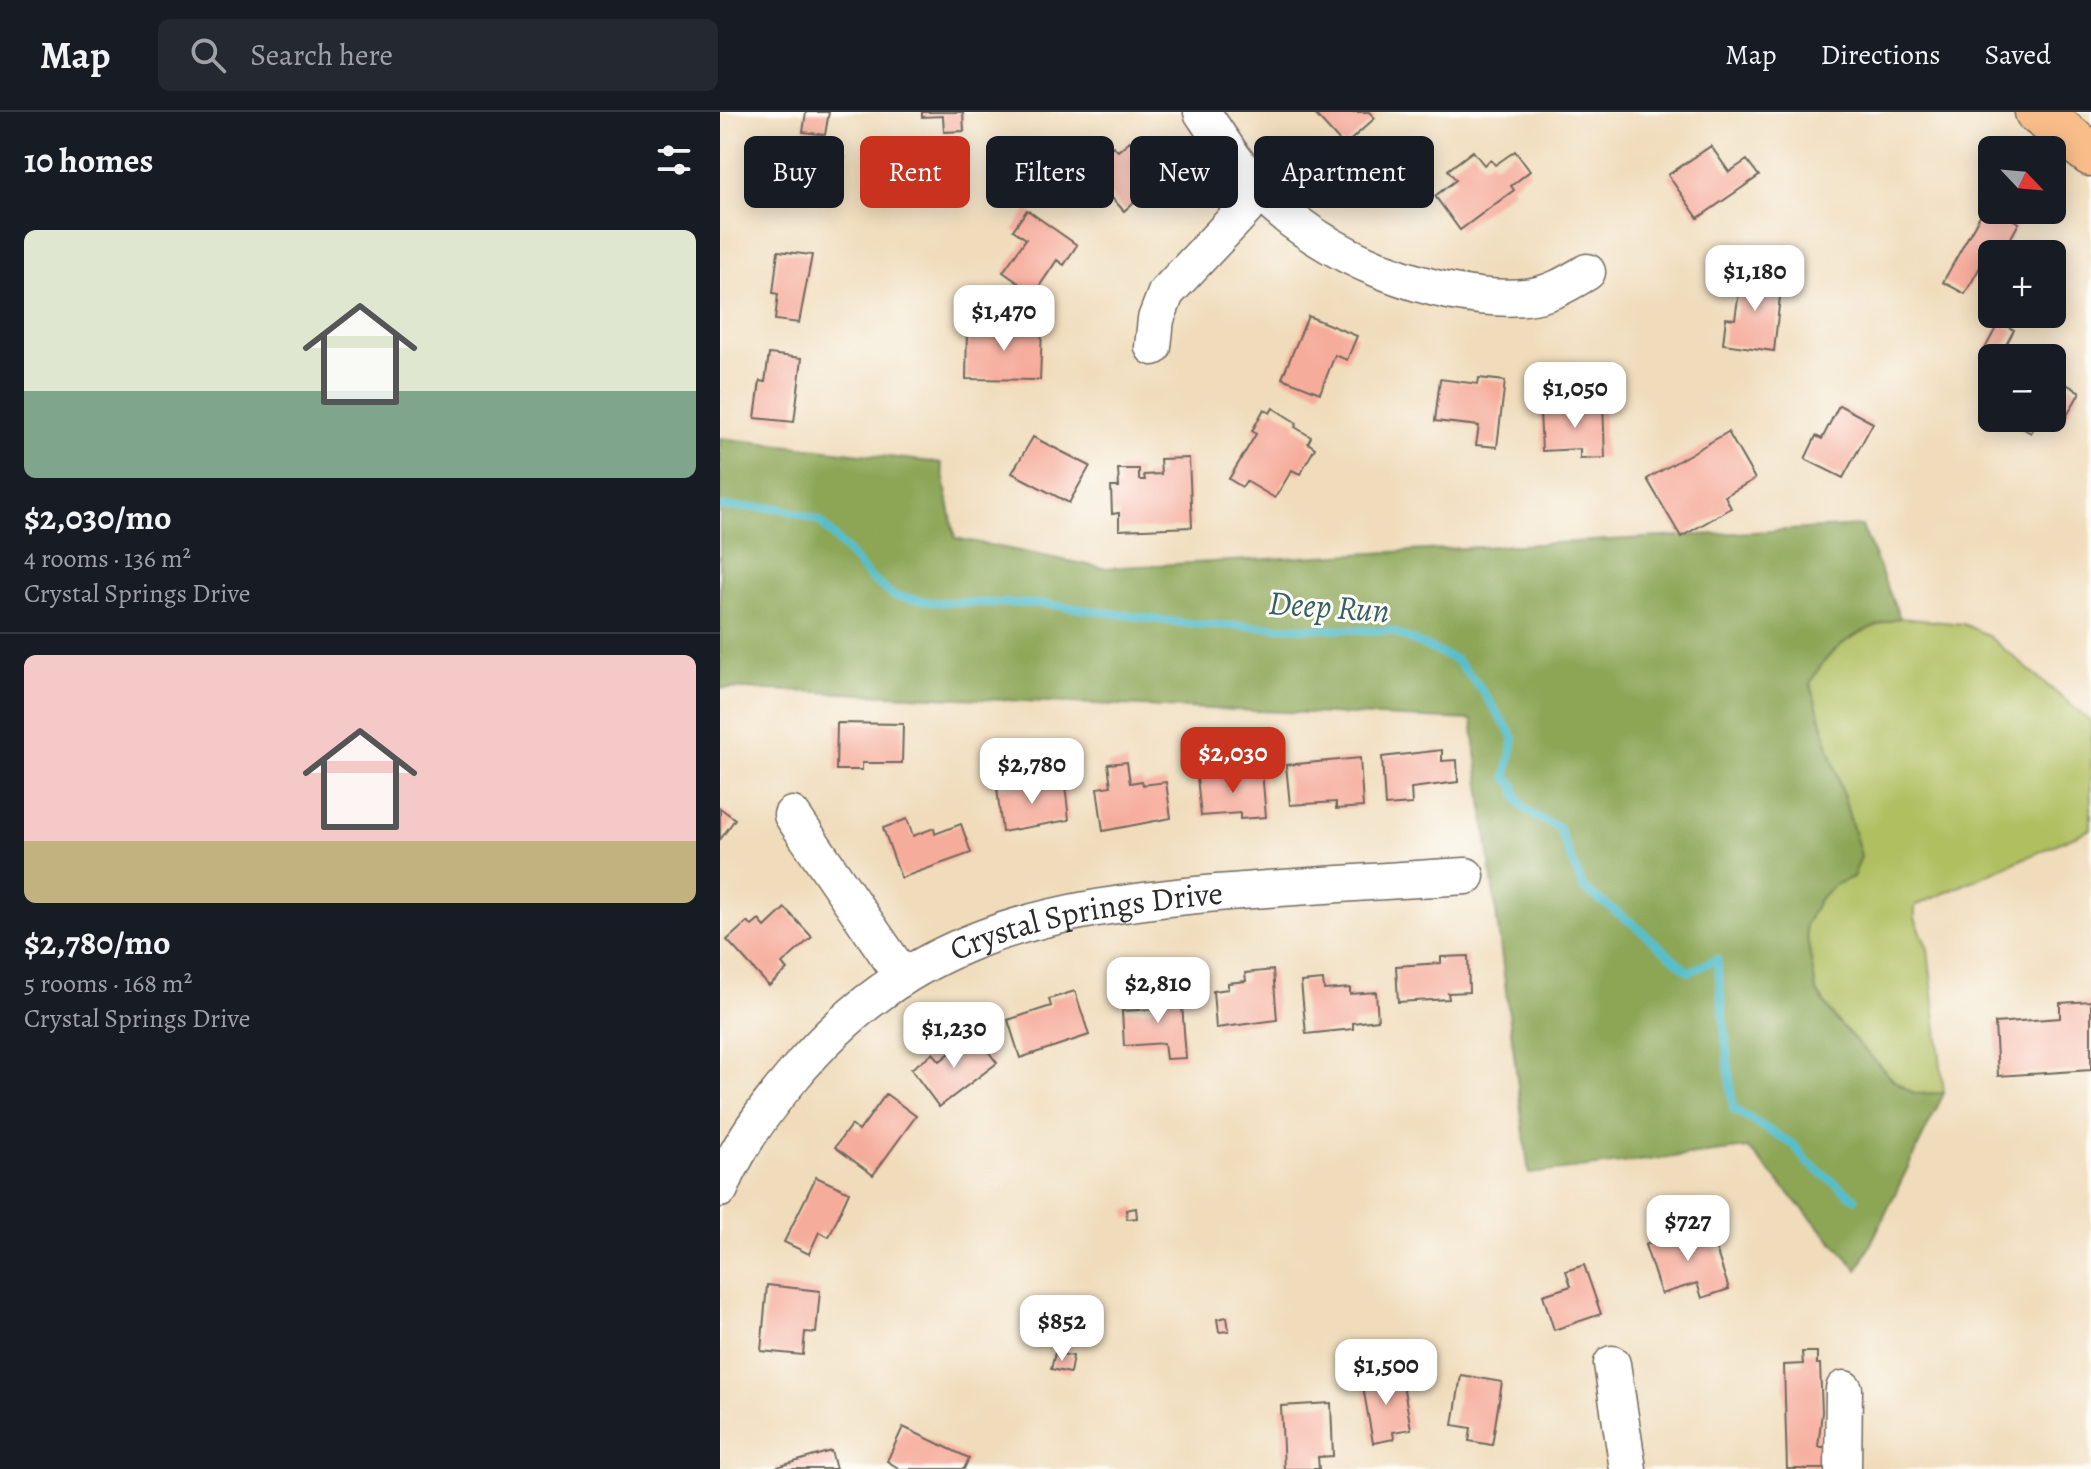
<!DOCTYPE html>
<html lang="en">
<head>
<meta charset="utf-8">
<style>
  body { margin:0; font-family:Alegreya,serif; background:#242831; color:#f1f3f6; height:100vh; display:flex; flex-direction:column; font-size:30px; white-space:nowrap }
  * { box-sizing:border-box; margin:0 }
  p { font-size:26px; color:#9ea1a6 }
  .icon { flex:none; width:44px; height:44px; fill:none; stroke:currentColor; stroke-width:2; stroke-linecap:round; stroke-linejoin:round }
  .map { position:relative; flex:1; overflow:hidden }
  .panel { display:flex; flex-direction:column; background:#171b24; width:720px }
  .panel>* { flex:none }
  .banner { position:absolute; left:24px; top:24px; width:760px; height:72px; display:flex; gap:16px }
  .needle { width:52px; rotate:116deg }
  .buttons { position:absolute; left:1258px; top:24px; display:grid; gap:16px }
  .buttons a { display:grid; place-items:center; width:88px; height:88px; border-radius:12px; background:#171b24; box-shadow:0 4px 20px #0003; font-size:40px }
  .price { position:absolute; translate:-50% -68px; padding:0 18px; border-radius:16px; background:#fff; color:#222; font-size:26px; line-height:52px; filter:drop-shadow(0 2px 4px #0008) }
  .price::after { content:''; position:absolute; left:50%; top:48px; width:24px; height:18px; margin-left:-12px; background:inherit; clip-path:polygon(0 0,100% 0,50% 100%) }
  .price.active { background:#c8321e; color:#fff }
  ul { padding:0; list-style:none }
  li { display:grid; align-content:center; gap:16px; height:424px; padding:0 24px }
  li+li { border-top:2px solid #363941 }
  li span { display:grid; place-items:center; height:248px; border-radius:12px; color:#555 }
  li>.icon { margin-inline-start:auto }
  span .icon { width:144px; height:144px; fill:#fffc; stroke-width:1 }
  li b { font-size:34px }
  h2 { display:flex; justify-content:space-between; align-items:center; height:96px; padding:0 24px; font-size:34px }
  .pill { padding:0 28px; border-radius:12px; background:#171b24; box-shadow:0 4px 20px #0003; font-size:28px; line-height:72px }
  .pill.active { background:#c8321e; color:#fff }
  header { display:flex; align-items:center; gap:48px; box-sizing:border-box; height:112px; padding:0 40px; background:#171b24; border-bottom:2px solid #363941 }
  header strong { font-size:38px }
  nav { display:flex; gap:44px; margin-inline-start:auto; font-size:28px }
  .search { width:560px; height:72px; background:#242831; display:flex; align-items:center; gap:20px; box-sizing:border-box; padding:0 28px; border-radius:12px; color:#9ea1a6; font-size:30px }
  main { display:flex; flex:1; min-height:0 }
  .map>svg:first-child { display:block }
  .green { fill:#b0bf61; stroke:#6e7546; stroke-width:2 }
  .forest { fill:#8ca657; stroke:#5c6841; stroke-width:2 }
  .water { fill:#54bfce; stroke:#40757c; stroke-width:2 }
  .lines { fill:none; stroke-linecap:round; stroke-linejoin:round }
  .stream { stroke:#54bfce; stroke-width:8 }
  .building { fill:#f6ac9b }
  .minor-casing { stroke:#70695d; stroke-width:39 }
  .major-casing { stroke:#70695d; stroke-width:47 }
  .minor { stroke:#fff; stroke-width:36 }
  .major { stroke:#f8bd89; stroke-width:44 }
  .labels { text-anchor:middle; stroke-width:6; stroke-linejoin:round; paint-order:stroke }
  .street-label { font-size:32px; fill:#2b2b2b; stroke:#fdfcf7 }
  .water-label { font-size:34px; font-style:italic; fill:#395f64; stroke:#fdfcf7 }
</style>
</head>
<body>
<header>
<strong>Map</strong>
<div class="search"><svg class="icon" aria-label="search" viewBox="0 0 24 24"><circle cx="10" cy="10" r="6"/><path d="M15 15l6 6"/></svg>Search here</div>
<nav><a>Map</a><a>Directions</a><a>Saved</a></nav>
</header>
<main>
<section class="panel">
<h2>10 homes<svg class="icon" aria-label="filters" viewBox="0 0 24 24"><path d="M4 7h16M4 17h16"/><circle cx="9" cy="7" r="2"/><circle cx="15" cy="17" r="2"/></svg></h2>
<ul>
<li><span style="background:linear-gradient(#dfe7d0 65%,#7fa58c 0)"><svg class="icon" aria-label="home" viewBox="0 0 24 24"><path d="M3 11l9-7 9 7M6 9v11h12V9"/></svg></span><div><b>$2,030/mo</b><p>4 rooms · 136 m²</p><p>Crystal Springs Drive</p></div></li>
<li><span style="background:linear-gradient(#f6c9c9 75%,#c2b280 0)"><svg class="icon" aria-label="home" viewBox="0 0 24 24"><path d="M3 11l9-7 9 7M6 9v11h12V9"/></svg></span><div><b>$2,780/mo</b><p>5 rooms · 168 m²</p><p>Crystal Springs Drive</p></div></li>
</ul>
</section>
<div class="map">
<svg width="1371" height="1357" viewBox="0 0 1371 1357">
  <rect width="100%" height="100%" fill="#fdfcf7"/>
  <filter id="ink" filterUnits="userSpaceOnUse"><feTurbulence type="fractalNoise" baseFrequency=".0125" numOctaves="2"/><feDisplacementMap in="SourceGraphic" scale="16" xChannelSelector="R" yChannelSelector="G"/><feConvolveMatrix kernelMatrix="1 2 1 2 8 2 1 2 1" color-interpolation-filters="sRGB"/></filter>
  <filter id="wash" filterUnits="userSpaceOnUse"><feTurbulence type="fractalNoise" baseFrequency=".006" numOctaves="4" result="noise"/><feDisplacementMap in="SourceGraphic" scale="32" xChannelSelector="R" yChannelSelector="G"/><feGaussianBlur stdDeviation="1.8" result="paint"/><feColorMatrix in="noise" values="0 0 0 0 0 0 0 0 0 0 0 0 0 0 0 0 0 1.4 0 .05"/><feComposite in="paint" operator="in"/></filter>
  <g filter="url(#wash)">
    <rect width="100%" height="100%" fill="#f0dcbb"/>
    <path class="green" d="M 1180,506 L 1243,512 L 1266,522 L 1371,610 L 1371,717 L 1195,794 L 1195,806 L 1208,837 L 1224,981 L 1195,982 L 1174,969 L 1116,908 L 1096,878 L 1085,813 L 1099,787 L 1114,773 L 1133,765 L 1141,744 L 1090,571 C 1110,533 1139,517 1180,506 Z"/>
    <path class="forest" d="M 0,326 L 221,351 L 235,426 L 383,456 L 1142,414 L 1180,506 C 1139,517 1110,533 1090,571 L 1141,744 L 1133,765 L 1114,773 L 1099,787 L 1085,814 L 1096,878 L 1116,908 L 1174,969 L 1195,982 L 1224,981 L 1138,1158 L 1028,1036 L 809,1062 L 752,608 L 0,576 Z"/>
    <path class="water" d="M 112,32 L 126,39 L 117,59 L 100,63 L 85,58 L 88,46 L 104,43 Z"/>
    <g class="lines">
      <path class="stream" d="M 0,395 L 60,396 L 100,409 L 150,466 L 174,484 L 210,490 L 326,492 L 469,512 L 671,519 L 736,548 L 759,574 L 794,626 L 786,666 L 795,673 C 795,698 818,706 838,715 L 864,777 L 916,814 L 969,860 L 997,847 L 1013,997 L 1074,1033 L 1088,1051 L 1135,1086"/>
    </g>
    <g id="blocks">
      <path class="building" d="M 86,0 L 109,0 L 105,23 L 83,20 Z
        M 202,0 L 243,0 L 244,19 L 224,20 L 223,4 L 202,5 Z
        M 593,0 L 649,0 L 655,6 L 624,34 Z
        M 410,29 L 442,65 L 404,99 L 371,63 L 383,53 L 378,47 L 393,34 L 398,39 Z
        M 991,34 L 1009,60 L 1027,48 L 1039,64 L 978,106 L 948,63 Z
        M 753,39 L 764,53 L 771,48 L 775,53 L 795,39 L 810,59 L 791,74 L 794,78 L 740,118 L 715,84 L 736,68 L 728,58 Z
        M 307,98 L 357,133 L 344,153 L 337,148 L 314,182 L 283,160 L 306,127 L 293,118 Z
        M 1263,98 L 1275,105 L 1278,99 L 1299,111 L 1282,142 L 1272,142 L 1272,150 L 1265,146 L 1245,182 L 1223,170 Z
        M 58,139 L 92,143 L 79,211 L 55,208 L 58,182 L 53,181 Z
        M 1022,160 L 1062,166 L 1054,239 L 1003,232 L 1006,206 L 1015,207 Z
        M 588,204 L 637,224 L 627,248 L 615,243 L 600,281 L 562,266 Z
        M 1279,210 L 1294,218 L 1279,246 L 1272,246 L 1272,253 L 1260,246 Z
        M 247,215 L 322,216 L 320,268 L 246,267 Z
        M 49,242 L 82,246 L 74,310 L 35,306 L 40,269 L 45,270 Z
        M 1332,264 L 1360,280 L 1343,311 L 1332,305 Z
        M 759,266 L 785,269 L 777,335 L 756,333 L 759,314 L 715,309 L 720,267 L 758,272 Z
        M 883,290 L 885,346 L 860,347 L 860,337 L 822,339 L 820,300 L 858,298 L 858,291 Z
        M 1119,293 L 1153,311 L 1123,366 L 1085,347 L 1096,324 L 1102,327 Z
        M 553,296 L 577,311 L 575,315 L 591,325 L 588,331 L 595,336 L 580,362 L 572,358 L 555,386 L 526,369 L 522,375 L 509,367 L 536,322 L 532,319 L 544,297 L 550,301 Z
        M 1284,306 L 1319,306 L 1311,321 Z
        M 1008,320 L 1035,367 L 1005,384 L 1011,396 L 961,425 L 927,367 Z
        M 313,325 L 370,354 L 349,391 L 292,361 Z
        M 469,346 L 472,415 L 399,418 L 399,401 L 392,402 L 391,375 L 399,375 L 398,357 L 419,357 L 419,368 L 425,368 L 424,363 L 441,362 L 440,347 Z
        M 117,611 L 183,612 L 182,651 L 142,651 L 142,658 L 116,658 Z
        M 722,638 L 722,649 L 737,648 L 738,670 L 691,676 L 692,692 L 665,694 L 662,645 Z
        M 640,646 L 643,695 L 616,697 L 616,690 L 570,693 L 566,653 Z
        M 407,650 L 410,671 L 422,669 L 423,673 L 446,670 L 451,706 L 383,719 L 377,676 L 391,674 L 388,652 Z
        M 542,659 L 546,705 L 520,707 L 520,701 L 481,704 L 477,665 Z
        M 321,671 L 322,675 L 345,672 L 349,708 L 282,720 L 277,676 Z
        M 0,696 L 15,707 L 0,728 Z
        M 187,707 L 193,724 L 214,716 L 215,722 L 241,712 L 251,741 L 181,766 L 163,716 Z
        M 65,796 L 92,825 L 62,852 L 67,858 L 49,874 L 7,828 L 27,810 L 32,814 L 39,808 L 45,815 Z
        M 748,844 L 749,880 L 728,881 L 729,887 L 678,890 L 676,854 L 721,851 L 721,845 Z
        M 553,858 L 557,908 L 496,916 L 493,879 L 508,877 L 508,871 L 526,869 L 525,861 Z
        M 603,868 L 604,878 L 630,876 L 630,882 L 656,880 L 658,908 L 633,911 L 633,917 L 586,922 L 581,870 Z
        M 355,879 L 369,923 L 300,946 L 288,908 L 331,894 L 329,887 Z
        M 461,879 L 466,946 L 446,947 L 444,931 L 404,934 L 402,899 L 435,897 L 434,881 Z
        M 1371,889 L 1371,958 L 1278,964 L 1275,911 L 1340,906 L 1340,891 Z
        M 255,922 L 277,951 L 219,995 L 191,957 L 213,941 L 220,949 L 230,941 L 229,939 Z
        M 166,982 L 196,1004 L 153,1063 L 115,1035 L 131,1013 L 139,1019 Z
        M 96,1065 L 129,1080 L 109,1125 L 99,1120 L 89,1142 L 64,1130 Z
        M 416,1096 L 417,1106 L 407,1107 L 406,1098 Z
        M 988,1113 L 1009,1177 L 982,1186 L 977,1171 L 941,1182 L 925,1133 Z
        M 864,1153 L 881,1202 L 834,1218 L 823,1183 L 851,1174 L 846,1159 Z
        M 47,1173 L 100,1179 L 96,1221 L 85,1220 L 83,1243 L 41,1239 Z
        M 507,1205 L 509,1219 L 499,1220 L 497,1207 Z
        M 1082,1240 L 1097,1240 L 1097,1252 L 1100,1252 L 1102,1300 L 1098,1335 L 1111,1335 L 1111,1357 L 1067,1357 L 1064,1253 L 1083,1252 Z
        M 335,1241 L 353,1244 L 350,1261 L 331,1257 Z
        M 681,1261 L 691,1317 L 673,1320 L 674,1327 L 653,1331 L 642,1269 Z
        M 741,1263 L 782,1270 L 772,1333 L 749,1329 L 751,1316 L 733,1313 Z
        M 611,1291 L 613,1344 L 598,1345 L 599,1357 L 564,1357 L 561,1294 Z
        M 183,1315 L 249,1346 L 244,1357 L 180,1357 L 167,1349 Z
        M 111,1339 L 116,1357 L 55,1357 L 54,1356 Z"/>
    </g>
  </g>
  <g filter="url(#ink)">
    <use href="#blocks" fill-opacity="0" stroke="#70695d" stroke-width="2"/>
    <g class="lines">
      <defs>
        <g id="minor">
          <path d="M 482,0 C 500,27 518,55 540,79 C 599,143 718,192 805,185 C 829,183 847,172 867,160"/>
          <path d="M 433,235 L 436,207 L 446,181 L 541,80"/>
          <path d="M 72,703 L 183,865"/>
          <path id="s1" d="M 0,1077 C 16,1037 44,998 72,965 C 188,823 324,797 497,781 C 580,774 663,769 746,764"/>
          <path d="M 892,1252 L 908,1357"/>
          <path d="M 1123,1357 L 1124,1277"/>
        </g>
        <path id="major" d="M 1317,0 L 1371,42"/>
      </defs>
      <use href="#minor" class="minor-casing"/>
      <use href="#major" class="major-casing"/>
      <use href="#minor" class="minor"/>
      <use href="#major" class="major"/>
    </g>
  </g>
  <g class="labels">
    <g class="street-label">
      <text dy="11" stroke="none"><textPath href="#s1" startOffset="478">Crystal Springs Drive</textPath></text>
    </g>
    <g class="water-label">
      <text transform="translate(609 494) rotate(4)" y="12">Deep Run</text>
    </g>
  </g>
</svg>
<div class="buttons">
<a><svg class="needle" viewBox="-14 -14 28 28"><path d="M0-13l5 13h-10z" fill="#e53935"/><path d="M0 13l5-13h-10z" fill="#9ea1a6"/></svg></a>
<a>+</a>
<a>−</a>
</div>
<b class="price" style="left:1035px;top:201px">$1,180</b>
<b class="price" style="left:284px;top:241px">$1,470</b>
<b class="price" style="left:855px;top:318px">$1,050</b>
<b class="price active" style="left:513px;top:683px">$2,030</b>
<b class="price" style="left:312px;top:694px">$2,780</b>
<b class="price" style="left:438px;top:913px">$2,810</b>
<b class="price" style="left:234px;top:958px">$1,230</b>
<b class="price" style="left:968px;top:1151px">$727</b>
<b class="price" style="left:342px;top:1251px">$852</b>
<b class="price" style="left:666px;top:1295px">$1,500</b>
<div class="banner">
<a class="pill">Buy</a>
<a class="pill active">Rent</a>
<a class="pill">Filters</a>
<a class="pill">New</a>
<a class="pill">Apartment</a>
</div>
</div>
</main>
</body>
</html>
